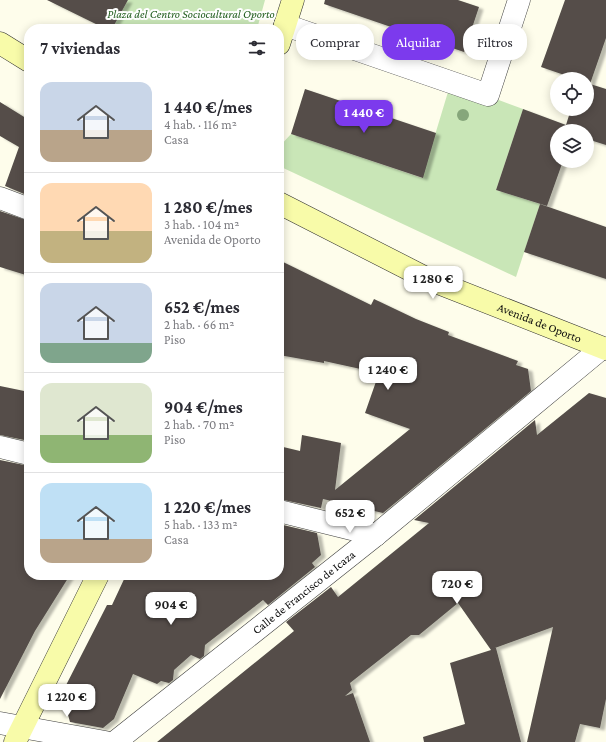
<!DOCTYPE html>
<html lang="es">
<head>
<meta charset="utf-8">
<style>
  body { margin:0; font-family:"Crimson Pro",serif; background:#f7f7f7; color:#2b2b33; height:100vh; display:flex; flex-direction:column; font-size:15px; white-space:nowrap }
  * { box-sizing:border-box; margin:0 }
  p { font-size:13px; color:#7c7c81 }
  .icon { flex:none; width:22px; height:22px; fill:none; stroke:currentColor; stroke-width:2; stroke-linecap:round; stroke-linejoin:round }
  .map { position:relative; flex:1; overflow:hidden }
  .panel { position:absolute; left:24px; top:24px; width:260px; height:556px; display:flex; flex-direction:column; background:#fff; border-radius:16px; box-shadow:0 2px 10px #0003 }
  .panel>* { flex:none }
  .hud { position:absolute; left:296px; top:24px; width:250px; height:36px; display:flex; gap:8px }
  .fabs { position:absolute; left:550px; top:72px; display:grid; gap:8px }
  .fabs a { display:grid; place-items:center; width:44px; height:44px; border-radius:50%; background:#fff; box-shadow:0 2px 10px #0003; font-size:20px }
  .price { position:absolute; translate:-50% -34px; padding:0 9px; border-radius:8px; background:#fff; color:#222; font-size:13px; line-height:26px; filter:drop-shadow(0 1px 2px #0008) }
  .price::after { content:''; position:absolute; left:50%; top:24px; width:12px; height:9px; margin-left:-6px; background:inherit; clip-path:polygon(0 0,100% 0,50% 100%) }
  .price.active { background:#7c3aed; color:#fff }
  ul { padding:0; list-style:none }
  li { display:flex; align-items:center; gap:12px; height:100px; padding:0 16px }
  li+li { border-top:1px solid #e1e1e2 }
  li span { display:grid; place-items:center; flex:none; width:112px; height:80px; border-radius:12px; color:#555 }
  li>.icon { margin-inline-start:auto }
  span .icon { width:48px; height:48px; fill:#fffc; stroke-width:1 }
  li b { font-size:17px }
  h2 { display:flex; justify-content:space-between; align-items:center; height:48px; padding:0 16px; font-size:17px }
  .tag { padding:0 14px; border-radius:16px; background:#fff; box-shadow:0 2px 10px #0003; font-size:14px; line-height:36px }
  .tag.active { background:#7c3aed; color:#fff }
  .map>svg:first-child { display:block }
  .green { fill:#c9e6b7 }
  .building { fill:#544e49; filter:url(#shadow) }
  .lines { fill:none; stroke-linecap:round; stroke-linejoin:round }
  .street-casing { stroke:#3f3f3f; stroke-width:23 }
  .secondary-casing { stroke:#2e2e2e; stroke-width:23 }
  .street { stroke:#fff; stroke-width:22 }
  .secondary { stroke:#f8fba9; stroke-width:22 }
  .tree { fill:#86a67b }
  .labels { text-anchor:middle; stroke-width:4; stroke-linejoin:round; paint-order:stroke }
  .park-label { font-size:12px; font-style:italic; fill:#245f20; stroke:#fff }
  .street-label { font-size:12px; fill:#0c0c0c; stroke:#fff }
</style>
</head>
<body>
<div class="map">
<svg width="606" height="742" viewBox="0 0 606 742">
  <defs>
    <filter id="shadow"><feDropShadow dx="4.5" dy="2.5" stdDeviation="1" flood-color="#0004"/></filter>
  </defs>
  <rect width="100%" height="100%" fill="#fefdeb"/>
  <path class="green" d="M 128,0 L 265,0 L 257,29 L 112,29 Z
    M 451,82 L 523,109 L 496,190 L 540,204 L 516,277 L 279,166 L 279,147 L 291,134 L 422,178 Z"/>
  <path class="building" d="M 47,0 L 128,0 L 112,29 L 106,29 Z
    M 325,0 L 458,0 L 479,7 L 464,52 L 324,4 Z
    M 565,0 L 606,0 L 606,38 L 590,84 L 587,83 L 587,79 L 576,79 L 541,67 Z
    M 587,83 L 606,89 L 606,145 L 587,139 L 587,131 L 557,131 L 557,161 L 563,161 L 547,206 L 496,190 L 523,109 L 566,125 L 571,109 L 587,109 Z
    M 305,89 L 436,133 L 423,178 L 291,134 Z
    M 0,102 L 29,120 L 29,196 L 5,186 L 19,147 L 0,136 Z
    M 540,204 L 606,227 L 606,279 L 524,252 Z
    M 0,211 L 29,221 L 29,276 L 0,267 Z
    M 279,260 L 371,305 L 374,299 L 416,319 L 449,332 L 448,335 L 518,361 L 516,365 L 528,369 L 531,391 L 383,513 L 323,499 L 321,508 L 279,499 L 279,446 L 300,451 L 302,435 L 341,443 L 335,490 L 410,429 L 365,413 L 379,373 L 324,361 L 324,363 L 279,355 Z
    M 0,386 L 29,392 L 29,441 L 0,435 Z
    M 589,393 L 606,398 L 606,699 L 600,728 L 580,724 L 575,742 L 527,742 L 553,627 L 495,648 L 496,648 L 521,742 L 424,742 L 423,737 L 465,724 L 450,663 L 491,650 L 458,603 L 419,635 L 411,635 L 350,683 L 352,690 L 345,696 L 353,693 L 370,742 L 157,742 L 294,631 L 286,622 L 331,587 L 338,597 L 429,523 L 414,520 L 535,420 L 537,435 Z
    M 0,460 L 29,466 L 29,575 L 70,575 L 35,631 L 0,699 Z
    M 279,524 L 317,533 L 321,555 L 312,563 L 315,567 L 268,605 L 263,600 L 205,645 L 204,656 L 200,659 L 191,655 L 174,670 L 173,680 L 169,683 L 161,681 L 157,684 L 133,674 L 114,719 L 103,728 L 70,722 L 62,693 L 107,605 L 112,605 L 126,575 L 279,575 Z"/>
  <g class="lines">
    <defs>
      <g id="street">
        <path d="M 285,25 L 488,95 L 519,0"/>
        <path d="M 0,198 L 29,209"/>
        <path d="M 0,447 L 29,454"/>
        <path d="M 279,511 L 376,535"/>
        <path d="M 0,723 L 105,742"/>
        <path id="s1" d="M 115,742 L 376,535 L 602,348"/>
      </g>
      <g id="secondary">
        <path d="M 0,43 L 29,61"/>
        <path d="M 279,44 L 293,0"/>
        <path id="s2" d="M 279,203 L 428,279 L 606,349"/>
        <path d="M 15,742 L 98,575"/>
      </g>
    </defs>
    <use href="#street" class="street-casing"/>
    <use href="#secondary" class="secondary-casing"/>
    <use href="#street" class="street"/>
    <use href="#secondary" class="secondary"/>
  </g>
  <circle class="tree" cx="463" cy="115" r="6"/>
  <g class="labels">
    <g class="park-label">
      <text x="191" y="18">Plaza del Centro Sociocultural Oporto</text>
    </g>
    <g class="street-label">
      <text dy="4" stroke="none"><textPath href="#s2" startOffset="287">Avenida de Oporto</textPath></text>
      <text dy="4" stroke="none"><textPath href="#s1" startOffset="241">Calle de Francisco de Icaza</textPath></text>
    </g>
  </g>
</svg>
<div class="fabs">
<a><svg class="icon" aria-label="locate" viewBox="0 0 24 24"><circle cx="12" cy="12" r="6"/><path d="M12 2v4M12 18v4M2 12h4M18 12h4"/></svg></a>
<a><svg class="icon" aria-label="layers" viewBox="0 0 24 24"><path d="M12 4l9 5-9 5-9-5zM3 14l9 5 9-5"/></svg></a>
</div>
<b class="price active" style="left:364px;top:134px">1 440 €</b>
<b class="price" style="left:433px;top:300px">1 280 €</b>
<b class="price" style="left:388px;top:391px">1 240 €</b>
<b class="price" style="left:350px;top:534px">652 €</b>
<b class="price" style="left:457px;top:605px">720 €</b>
<b class="price" style="left:171px;top:626px">904 €</b>
<b class="price" style="left:67px;top:718px">1 220 €</b>
<div class="hud">
<a class="tag">Comprar</a>
<a class="tag active">Alquilar</a>
<a class="tag">Filtros</a>
</div>
<section class="panel">
<h2>7 viviendas<svg class="icon" aria-label="filters" viewBox="0 0 24 24"><path d="M4 7h16M4 17h16"/><circle cx="9" cy="7" r="2"/><circle cx="15" cy="17" r="2"/></svg></h2>
<ul>
<li><span style="background:linear-gradient(#c9d6e8 60%,#b9a48a 0)"><svg class="icon" aria-label="home" viewBox="0 0 24 24"><path d="M3 11l9-7 9 7M6 9v11h12V9"/></svg></span><div><b>1 440 €/mes</b><p>4 hab. · 116 m²</p><p>Casa</p></div></li>
<li><span style="background:linear-gradient(#ffd9b3 60%,#c2b280 0)"><svg class="icon" aria-label="home" viewBox="0 0 24 24"><path d="M3 11l9-7 9 7M6 9v11h12V9"/></svg></span><div><b>1 280 €/mes</b><p>3 hab. · 104 m²</p><p>Avenida de Oporto</p></div></li>
<li><span style="background:linear-gradient(#c9d6e8 75%,#7fa58c 0)"><svg class="icon" aria-label="home" viewBox="0 0 24 24"><path d="M3 11l9-7 9 7M6 9v11h12V9"/></svg></span><div><b>652 €/mes</b><p>2 hab. · 66 m²</p><p>Piso</p></div></li>
<li><span style="background:linear-gradient(#dfe7d0 65%,#8fb573 0)"><svg class="icon" aria-label="home" viewBox="0 0 24 24"><path d="M3 11l9-7 9 7M6 9v11h12V9"/></svg></span><div><b>904 €/mes</b><p>2 hab. · 70 m²</p><p>Piso</p></div></li>
<li><span style="background:linear-gradient(#bfe0f5 70%,#b9a48a 0)"><svg class="icon" aria-label="home" viewBox="0 0 24 24"><path d="M3 11l9-7 9 7M6 9v11h12V9"/></svg></span><div><b>1 220 €/mes</b><p>5 hab. · 133 m²</p><p>Casa</p></div></li>
</ul>
</section>
</div>
</body>
</html>
